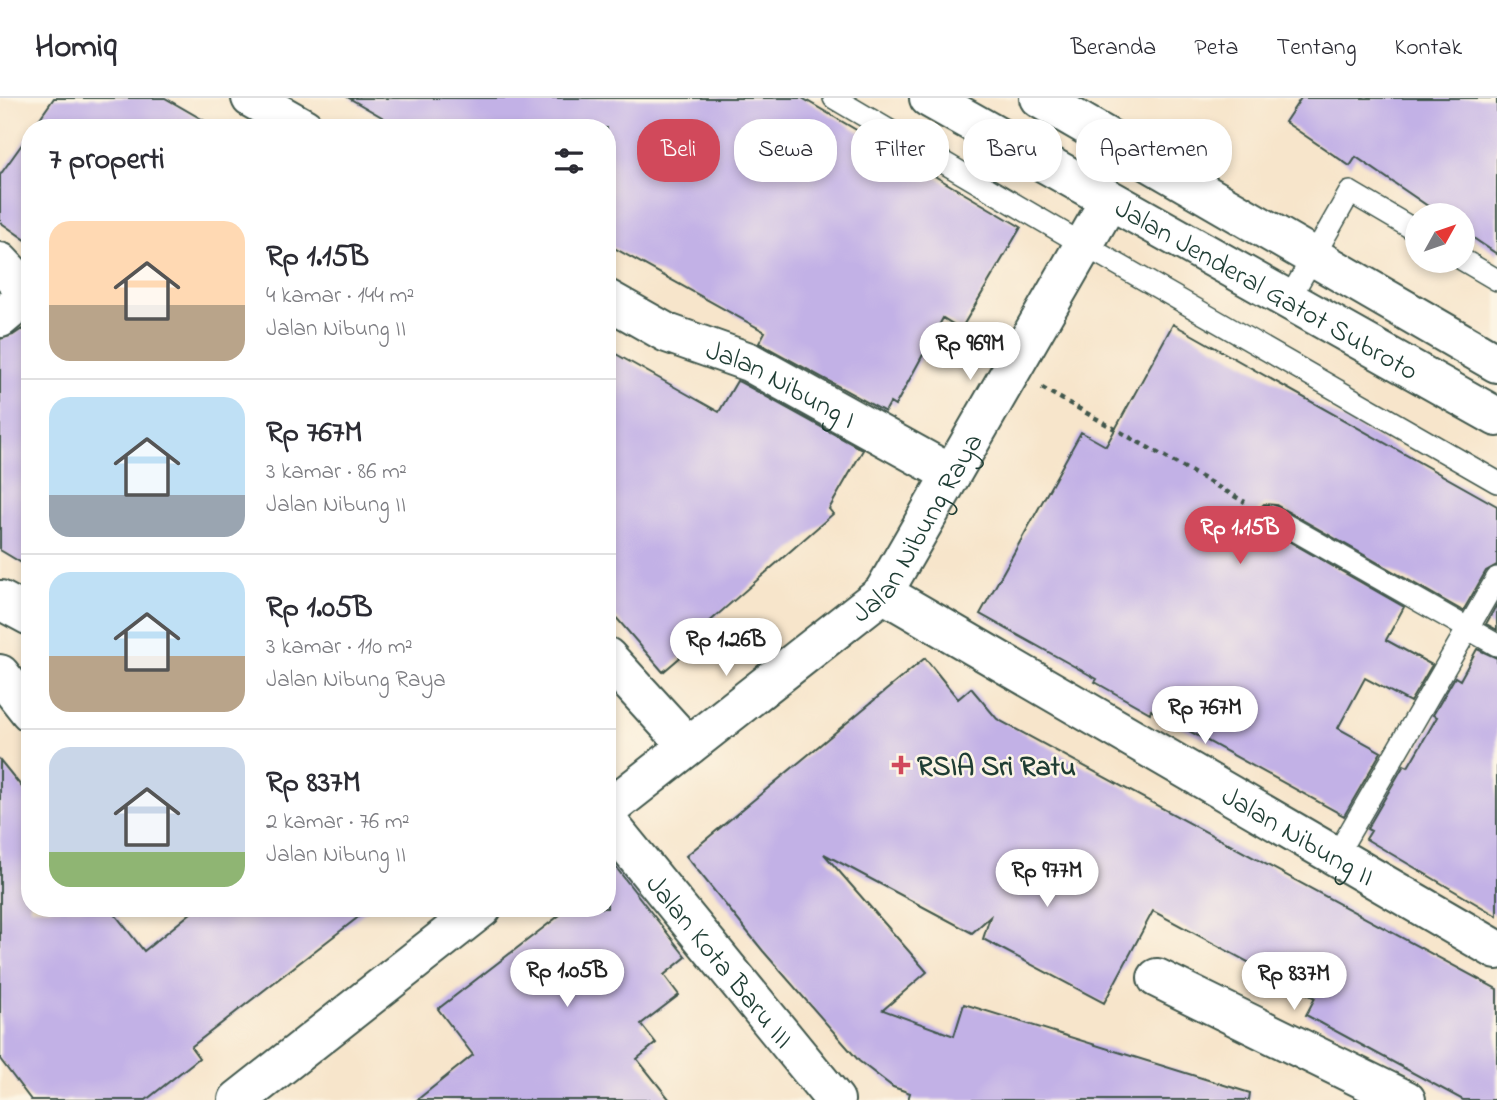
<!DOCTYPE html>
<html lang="id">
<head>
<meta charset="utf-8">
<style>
  body { margin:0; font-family:"Indie Flower",sans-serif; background:#f7f7f7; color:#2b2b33; height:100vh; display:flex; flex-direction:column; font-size:26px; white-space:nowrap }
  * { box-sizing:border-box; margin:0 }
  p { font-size:23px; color:#7c7c81 }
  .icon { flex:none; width:38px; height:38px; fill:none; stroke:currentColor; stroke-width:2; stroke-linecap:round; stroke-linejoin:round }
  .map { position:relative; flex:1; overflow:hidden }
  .sheet { position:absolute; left:21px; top:21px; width:595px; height:798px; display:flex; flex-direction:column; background:#fff; border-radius:28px; box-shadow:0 4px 10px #0003 }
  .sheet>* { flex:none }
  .guide { position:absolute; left:637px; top:21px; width:665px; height:63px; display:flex; gap:14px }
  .needle { width:46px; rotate:50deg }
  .controls { position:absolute; left:1405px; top:105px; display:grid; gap:14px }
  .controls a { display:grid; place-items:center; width:70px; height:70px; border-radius:50%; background:#fff; box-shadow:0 4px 10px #0003; font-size:35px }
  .price { position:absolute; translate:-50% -60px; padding:0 16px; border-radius:24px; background:#fff; color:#222; font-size:23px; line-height:46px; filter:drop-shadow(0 2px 4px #0008) }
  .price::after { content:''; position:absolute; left:50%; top:42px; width:21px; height:16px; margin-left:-10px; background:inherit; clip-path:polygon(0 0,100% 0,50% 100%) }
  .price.selected { background:#d1495b; color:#fff }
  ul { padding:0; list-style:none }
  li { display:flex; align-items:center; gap:21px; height:175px; padding:0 28px }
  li+li { border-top:2px solid #e1e1e2 }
  li span { display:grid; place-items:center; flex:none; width:196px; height:140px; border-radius:21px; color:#555 }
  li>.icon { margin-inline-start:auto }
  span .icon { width:84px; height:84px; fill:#fffc; stroke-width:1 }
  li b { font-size:30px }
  h2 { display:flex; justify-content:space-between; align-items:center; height:84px; padding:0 28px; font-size:30px }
  .tag { padding:0 24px; border-radius:28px; background:#fff; box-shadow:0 4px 10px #0003; font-size:24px; line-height:63px }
  .tag.selected { background:#d1495b; color:#fff }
  header { display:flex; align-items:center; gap:42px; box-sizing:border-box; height:98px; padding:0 35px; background:#fff; border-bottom:2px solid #e1e1e2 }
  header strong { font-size:33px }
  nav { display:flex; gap:38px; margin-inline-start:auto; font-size:24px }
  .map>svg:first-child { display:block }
  .building { fill:#c2b1e6 }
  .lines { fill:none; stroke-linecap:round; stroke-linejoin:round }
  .lane-casing { stroke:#3f564b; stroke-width:24 }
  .street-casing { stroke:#3f564b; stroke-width:42 }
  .primary-casing { stroke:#3f564b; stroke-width:42 }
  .path { stroke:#3f564b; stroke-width:4.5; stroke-dasharray:5 5; stroke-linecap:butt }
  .lane { stroke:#fff; stroke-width:21 }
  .street { stroke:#fff; stroke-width:38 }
  .primary { stroke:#fff; stroke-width:38 }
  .poi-dot { fill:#d1495b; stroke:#fcf5e5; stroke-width:2.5 }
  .labels { text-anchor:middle; stroke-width:5; stroke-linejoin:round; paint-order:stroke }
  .street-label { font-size:28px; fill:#1f3d34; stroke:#fcf5e5 }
  .poi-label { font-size:28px; font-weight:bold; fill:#1f3d34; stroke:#fcf5e5; text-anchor:start }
</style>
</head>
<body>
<header>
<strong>Homiq</strong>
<nav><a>Beranda</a><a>Peta</a><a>Tentang</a><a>Kontak</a></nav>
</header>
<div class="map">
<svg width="1497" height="1002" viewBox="0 0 1497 1002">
  <rect width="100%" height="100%" fill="#fcf5e5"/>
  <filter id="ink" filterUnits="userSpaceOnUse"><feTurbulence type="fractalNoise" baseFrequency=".0143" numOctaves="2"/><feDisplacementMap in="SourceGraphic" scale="14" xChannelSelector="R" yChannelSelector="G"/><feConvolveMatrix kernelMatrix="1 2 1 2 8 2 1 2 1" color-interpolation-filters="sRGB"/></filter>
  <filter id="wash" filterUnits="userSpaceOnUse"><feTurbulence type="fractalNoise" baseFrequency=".00686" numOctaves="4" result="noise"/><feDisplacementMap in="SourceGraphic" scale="28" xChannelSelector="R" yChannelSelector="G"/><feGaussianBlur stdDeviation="1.57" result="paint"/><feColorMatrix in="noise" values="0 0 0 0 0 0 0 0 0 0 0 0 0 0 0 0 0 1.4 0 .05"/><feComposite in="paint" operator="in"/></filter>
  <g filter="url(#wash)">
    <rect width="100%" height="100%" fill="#f7e5cb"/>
    <g id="blocks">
      <path class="building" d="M 54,0 L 165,0 L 217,30 L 33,30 Z
        M 349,0 L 802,0 L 1021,129 L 961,231 L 943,220 L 895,308 L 890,305 L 885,314 L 759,245 L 765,234 L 607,146 L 607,30 L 401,30 Z
        M 1301,0 L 1497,0 L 1497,156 L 1463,133 L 1463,117 L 1441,117 L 1356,59 L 1350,68 L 1285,24 Z
        M 30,35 L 30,145 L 0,124 L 0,77 Z
        M 1173,226 L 1497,408 L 1497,467 L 1486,473 L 1463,513 L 1276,407 L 1264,406 L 1258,412 L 1258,424 L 1264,429 L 1404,509 L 1386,542 L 1432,567 L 1410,604 L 1365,580 L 1338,630 L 1381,654 L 1344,718 L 1151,612 L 1150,615 L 1095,584 L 1097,581 L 980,516 L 1081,334 L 1106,348 Z
        M 22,231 L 30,236 L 30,470 L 0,452 L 0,241 L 13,237 Z
        M 607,251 L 719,314 L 737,283 L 740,284 L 863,352 L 829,411 L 833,416 L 692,539 L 697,545 L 663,574 L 607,509 Z
        M 1497,506 L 1497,532 L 1486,526 Z
        M 1477,551 L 1497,560 L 1497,818 L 1366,741 L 1371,733 L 1367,731 L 1404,667 L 1408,669 L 1437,619 L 1433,617 L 1455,579 L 1460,582 Z
        M 925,560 L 958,601 L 971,590 L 997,621 L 1497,891 L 1497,1002 L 1463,1002 L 1306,917 L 1315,900 L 1153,813 L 1104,905 L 983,841 L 990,819 L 972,835 L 824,756 L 927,874 L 883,912 L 954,938 L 964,906 L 1250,995 L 1249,1002 L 908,1002 L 910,995 L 893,989 L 859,963 L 763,853 L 686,758 Z
        M 0,662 L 30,699 L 30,810 L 110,810 L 144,853 L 197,810 L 370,810 L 191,949 L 199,960 L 146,1002 L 31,1002 L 0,961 Z
        M 607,758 L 686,859 L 664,877 L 679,897 L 641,926 L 656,945 L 637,961 L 670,1002 L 417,1002 L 473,957 L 438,911 L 569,810 L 607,810 Z"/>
    </g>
  </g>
  <g filter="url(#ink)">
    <use href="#blocks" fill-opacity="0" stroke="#3f564b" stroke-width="2"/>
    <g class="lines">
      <defs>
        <path id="lane" d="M 834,0 L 1084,147 L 1497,384
          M 1463,162 L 1497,182
          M 1288,203 L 1350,94 L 1418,134
          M 1270,418 L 1497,547
          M 1336,758 L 1497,480"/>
        <g id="street">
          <path d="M 251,0 L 304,30"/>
          <path d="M 0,164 L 30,196"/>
          <path id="s1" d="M 607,201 L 667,235 L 749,264 L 951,376"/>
          <path d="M 0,220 L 29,196"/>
          <path id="s2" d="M 883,495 L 1497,852"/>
          <path d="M 0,502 L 30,518"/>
          <path d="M 607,559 L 688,648"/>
          <path d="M 0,576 L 30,614"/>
          <path id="s3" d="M 607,712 L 883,495 L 1109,103"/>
          <path id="s4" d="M 607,723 L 835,1002"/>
          <path d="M 1157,880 L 1406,1002"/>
          <path d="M 238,1002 L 482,810"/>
        </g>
        <g id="primary">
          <path id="s5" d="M 929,0 L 1497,319"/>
          <path d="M 1039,0 L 1497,265"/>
        </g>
      </defs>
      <use href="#lane" class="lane-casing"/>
      <use href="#street" class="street-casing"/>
      <use href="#primary" class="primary-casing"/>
      <path class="path" d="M 1042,290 L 1245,404"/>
      <use href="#lane" class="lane"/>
      <use href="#street" class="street"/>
      <use href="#primary" class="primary"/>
    </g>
  </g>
  <path class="poi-dot" d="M897.5 656.5h7v7h7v7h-7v7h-7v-7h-7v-7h7z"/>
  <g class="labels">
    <g class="street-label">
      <text dy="10" stroke="none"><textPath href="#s5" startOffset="388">Jalan Jenderal Gatot Subroto</textPath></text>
      <text dy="10" stroke="none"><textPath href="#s1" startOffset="194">Jalan Nibung I</textPath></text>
      <text dy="10" stroke="none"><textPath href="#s3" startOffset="424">Jalan Nibung Raya</textPath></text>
      <text dy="10" stroke="none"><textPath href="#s2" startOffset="481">Jalan Nibung II</textPath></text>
      <text dy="10" stroke="none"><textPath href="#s4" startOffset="180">Jalan Kota Baru III</textPath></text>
    </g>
    <g class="poi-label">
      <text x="917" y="677">RSIA Sri Ratu</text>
    </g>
  </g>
</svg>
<div class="controls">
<a><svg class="needle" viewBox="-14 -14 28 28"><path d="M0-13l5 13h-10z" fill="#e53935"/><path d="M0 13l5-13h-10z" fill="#7c7c81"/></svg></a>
</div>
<b class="price" style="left:970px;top:284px">Rp 969M</b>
<b class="price selected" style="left:1240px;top:468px">Rp 1.15B</b>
<b class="price" style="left:726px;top:580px">Rp 1.26B</b>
<b class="price" style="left:1205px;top:648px">Rp 767M</b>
<b class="price" style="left:1047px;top:811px">Rp 977M</b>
<b class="price" style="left:567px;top:911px">Rp 1.05B</b>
<b class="price" style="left:1294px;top:914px">Rp 837M</b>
<div class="guide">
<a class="tag selected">Beli</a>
<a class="tag">Sewa</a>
<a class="tag">Filter</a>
<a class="tag">Baru</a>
<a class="tag">Apartemen</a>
</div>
<section class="sheet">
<h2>7 properti<svg class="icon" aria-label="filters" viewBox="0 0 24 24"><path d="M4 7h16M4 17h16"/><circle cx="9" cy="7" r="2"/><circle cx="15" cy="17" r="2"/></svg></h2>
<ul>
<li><span style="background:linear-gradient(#ffd9b3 60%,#b9a48a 0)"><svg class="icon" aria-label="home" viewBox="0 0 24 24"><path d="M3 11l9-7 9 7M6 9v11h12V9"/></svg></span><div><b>Rp 1.15B</b><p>4 kamar · 144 m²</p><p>Jalan Nibung II</p></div></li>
<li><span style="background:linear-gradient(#bfe0f5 70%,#9aa5b1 0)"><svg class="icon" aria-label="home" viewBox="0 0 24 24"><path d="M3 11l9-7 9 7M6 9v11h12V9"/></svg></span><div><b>Rp 767M</b><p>3 kamar · 86 m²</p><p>Jalan Nibung II</p></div></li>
<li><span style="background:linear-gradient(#bfe0f5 60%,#b9a48a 0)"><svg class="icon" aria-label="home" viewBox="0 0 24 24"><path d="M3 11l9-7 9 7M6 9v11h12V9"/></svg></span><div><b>Rp 1.05B</b><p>3 kamar · 110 m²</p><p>Jalan Nibung Raya</p></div></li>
<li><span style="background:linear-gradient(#c9d6e8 75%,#8fb573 0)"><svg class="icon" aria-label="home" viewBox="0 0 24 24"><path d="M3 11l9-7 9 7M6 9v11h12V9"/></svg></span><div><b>Rp 837M</b><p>2 kamar · 76 m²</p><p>Jalan Nibung II</p></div></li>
</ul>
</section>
</div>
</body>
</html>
